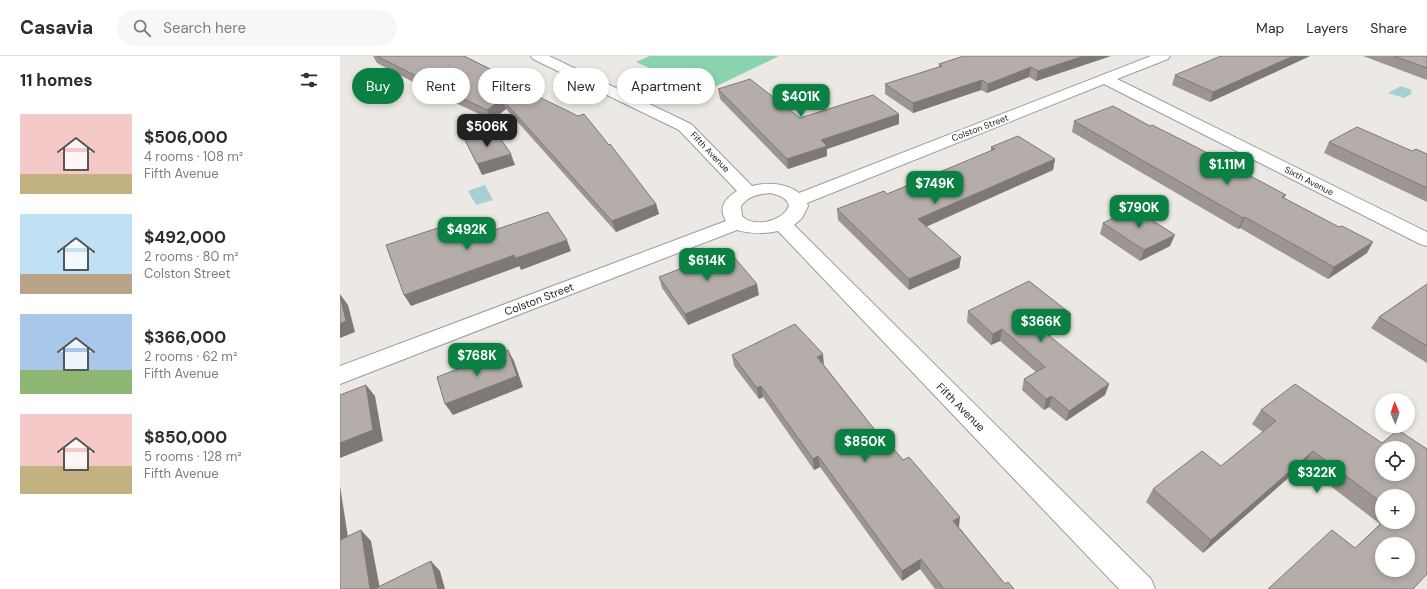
<!DOCTYPE html>
<html lang="en">
<head>
<meta charset="utf-8">
<style>
  body { margin:0; font-family:"DM Sans",sans-serif; background:#f7f7f7; color:#2b2b33; height:100vh; display:flex; flex-direction:column; font-size:15px; white-space:nowrap }
  * { box-sizing:border-box; margin:0 }
  p { font-size:13px; color:#7c7c81 }
  .icon { flex:none; width:22px; height:22px; fill:none; stroke:currentColor; stroke-width:2; stroke-linecap:round; stroke-linejoin:round }
  .map { position:relative; flex:1; overflow:hidden }
  .sheet { display:flex; flex-direction:column; background:#fff; width:340px }
  .sheet>* { flex:none }
  .hud { position:absolute; left:12px; top:12px; width:380px; height:36px; display:flex; gap:8px }
  .needle { width:26px; rotate:358deg }
  .fabs { position:absolute; left:1035px; top:337px; display:grid; gap:8px }
  .fabs a { display:grid; place-items:center; width:40px; height:40px; border-radius:50%; background:#fff; box-shadow:0 2px 6px #0003; font-size:20px }
  .price { position:absolute; translate:-50% -34px; padding:0 9px; border-radius:8px; background:#0b8043; color:#fff; font-size:13px; line-height:26px; filter:drop-shadow(0 1px 2px #0008) }
  .price::after { content:''; position:absolute; left:50%; top:24px; width:12px; height:9px; margin-left:-6px; background:inherit; clip-path:polygon(0 0,100% 0,50% 100%) }
  .price.current { background:#222; color:#fff }
  ul { padding:0; list-style:none }
  li { display:flex; align-items:center; gap:12px; height:100px; padding:0 20px }
  li span { display:grid; place-items:center; flex:none; width:112px; height:80px; border-radius:0px; color:#555 }
  li>.icon { margin-inline-start:auto }
  span .icon { width:48px; height:48px; fill:#fffc; stroke-width:1 }
  li b { font-size:17px }
  h2 { display:flex; justify-content:space-between; align-items:center; height:48px; padding:0 20px; font-size:17px }
  .chip { padding:0 14px; border-radius:18px; background:#fff; box-shadow:0 2px 6px #0003; font-size:14px; line-height:36px }
  .chip.current { background:#0b8043; color:#fff }
  header { display:flex; align-items:center; gap:24px; box-sizing:border-box; height:56px; padding:0 20px; background:#fff; border-bottom:1px solid #e1e1e2 }
  header strong { font-size:19px }
  nav { display:flex; gap:22px; margin-inline-start:auto; font-size:14px }
  .search { width:280px; height:36px; background:#f7f7f7; display:flex; align-items:center; gap:10px; box-sizing:border-box; padding:0 14px; border-radius:22px; color:#7c7c81; font-size:15px }
  main { display:flex; flex:1; min-height:0 }
  .map>svg:first-child { display:block }
  .pitch { fill:#89d3af }
  .water { fill:#a8cfd5 }
  .lines { fill:none; stroke-linecap:round; stroke-linejoin:round }
  .street-casing { stroke:#9d9d9d; stroke-width:2 }
  .street { fill:#fff; fill-rule:evenodd }
  .wall { fill:#9c9591; fill-rule:evenodd }
  .shaded-wall { fill:#7f7976 }
  .building { fill:#b5ada9; stroke:#7f7976; fill-rule:evenodd }
  .labels { text-anchor:middle; stroke-width:4; stroke-linejoin:round; paint-order:stroke }
  .far-street-label { font-size:9px; fill:#1c1c1c; stroke:#fff }
  .street-label { font-size:11px; fill:#1c1c1c; stroke:#fff }
</style>
</head>
<body>
<header>
<strong>Casavia</strong>
<div class="search"><svg class="icon" aria-label="search" viewBox="0 0 24 24"><circle cx="10" cy="10" r="6"/><path d="M15 15l6 6"/></svg>Search here</div>
<nav><a>Map</a><a>Layers</a><a>Share</a></nav>
</header>
<main>
<section class="sheet">
<h2>11 homes<svg class="icon" aria-label="filters" viewBox="0 0 24 24"><path d="M4 7h16M4 17h16"/><circle cx="9" cy="7" r="2"/><circle cx="15" cy="17" r="2"/></svg></h2>
<ul>
<li><span style="background:linear-gradient(#f6c9c9 75%,#c2b280 0)"><svg class="icon" aria-label="home" viewBox="0 0 24 24"><path d="M3 11l9-7 9 7M6 9v11h12V9"/></svg></span><div><b>$506,000</b><p>4 rooms · 108 m²</p><p>Fifth Avenue</p></div></li>
<li><span style="background:linear-gradient(#bfe0f5 75%,#b9a48a 0)"><svg class="icon" aria-label="home" viewBox="0 0 24 24"><path d="M3 11l9-7 9 7M6 9v11h12V9"/></svg></span><div><b>$492,000</b><p>2 rooms · 80 m²</p><p>Colston Street</p></div></li>
<li><span style="background:linear-gradient(#a9c7e8 70%,#8fb573 0)"><svg class="icon" aria-label="home" viewBox="0 0 24 24"><path d="M3 11l9-7 9 7M6 9v11h12V9"/></svg></span><div><b>$366,000</b><p>2 rooms · 62 m²</p><p>Fifth Avenue</p></div></li>
<li><span style="background:linear-gradient(#f6c9c9 65%,#c2b280 0)"><svg class="icon" aria-label="home" viewBox="0 0 24 24"><path d="M3 11l9-7 9 7M6 9v11h12V9"/></svg></span><div><b>$850,000</b><p>5 rooms · 128 m²</p><p>Fifth Avenue</p></div></li>
</ul>
</section>
<div class="map">
<svg width="1087" height="533" viewBox="0 0 1087 533">
  <rect width="100%" height="100%" fill="#ece8e3"/>
  <path class="pitch" d="M 310,0 L 439,0 L 364,36 L 296,6 Z"/>
  <path class="water" d="M 1061,30 L 1072,34 L 1070,36 L 1073,37 L 1064,42 L 1048,37 Z
    M 145,129 L 153,144 L 136,149 L 128,135 Z"/>
  <g class="lines">
    <defs>
      <path id="street" d="M 191,0 L 209,0 L 351,68 L 412,130 C 428,126 446,127 459,137 L 811,0 L 830,0 L 828,3 L 777,23 L 1087,176 L 1087,190 L 1080,188 L 764,28 L 467,147 L 468,150 L 462,162 L 454,169 L 811,523 L 815,533 L 779,533 L 438,175 C 424,178 411,178 397,174 L 0,328 L 0,310 L 386,165 C 378,152 385,142 397,135 L 339,74 L 193,3 ZM 431,137 C 439,140 447,141 449,150 C 442,166 414,172 402,160 L 401,150 C 408,140 419,138 431,137 Z"/>
    </defs>
    <use href="#street" class="street-casing"/>
    <use href="#street" class="street"/>
  </g>
  <path class="wall" d="M 33,0 L 124,0 L 162,19 L 164,24 L 316,148 L 319,158 L 276,176 L 166,53 L 152,64 L 94,37 L 37,7 Z
    M 624,0 L 771,0 L 696,25 L 689,21 L 647,37 L 641,34 L 573,57 L 545,38 L 545,28 L 599,11 L 599,8 Z
    M 970,0 L 870,46 L 832,29 L 835,19 Z
    M 1023,0 L 1087,0 L 1087,24 Z
    M 378,33 L 460,62 L 559,58 L 559,68 L 487,93 L 487,100 L 448,113 L 380,43 Z
    M 734,65 L 810,70 L 946,139 L 944,142 L 1027,197 L 988,223 L 900,172 L 898,173 L 732,76 Z
    M 989,86 L 1072,95 L 1087,98 L 1087,146 L 984,97 Z
    M 651,91 L 715,103 L 713,114 L 586,171 L 621,201 L 619,212 L 569,234 L 498,164 L 497,153 L 547,138 L 651,95 Z
    M 763,167 L 830,190 L 800,205 L 760,178 Z
    M 319,221 L 419,239 L 348,269 L 322,232 Z
    M 1087,228 L 1087,307 L 1031,272 L 1039,261 Z
    M 628,255 L 728,270 L 709,280 L 769,328 L 765,339 L 726,365 L 709,351 L 704,354 L 682,334 L 684,323 L 696,316 L 660,285 L 651,289 L 627,266 Z
    M 392,299 L 484,309 L 546,388 L 619,471 L 665,528 L 674,533 L 595,533 L 580,513 L 562,525 L 480,411 L 474,414 L 423,341 L 419,343 L 394,310 Z
    M 921,354 L 1042,387 L 1087,518 L 1015,492 L 1040,468 L 963,409 L 863,497 L 806,446 L 813,433 L 881,410 L 923,376 L 912,368 ZM 1042,440 L 1068,466 L 1042,466 Z"/>
  <path class="shaded-wall" d="M 744,0 L 771,0 L 696,25 L 698,15 Z
    M 953,0 L 970,0 L 870,46 L 873,36 Z
    M 691,11 L 689,21 L 647,37 L 648,28 Z
    M 162,19 L 166,29 L 158,21 Z
    M 642,24 L 641,34 L 573,57 L 573,47 Z
    M 162,43 L 166,53 L 152,64 L 147,54 Z
    M 559,58 L 559,68 L 487,93 L 487,100 L 448,113 L 447,103 L 481,84 Z
    M 171,98 L 175,109 L 142,119 L 137,108 Z
    M 715,103 L 713,114 L 578,174 L 578,163 Z
    M 316,148 L 319,158 L 276,176 L 272,165 Z
    M 905,161 L 900,172 L 898,173 L 903,162 Z
    M 107,169 L 113,180 L 122,198 L 116,187 Z
    M 835,179 L 830,190 L 800,205 L 804,194 Z
    M 227,184 L 231,195 L 181,214 L 176,202 Z
    M 1033,186 L 1027,197 L 988,223 L 994,211 Z
    M 174,199 L 180,210 L 71,250 L 64,239 Z
    M 621,201 L 619,212 L 569,234 L 569,223 Z
    M 417,228 L 419,239 L 348,269 L 345,258 Z
    M 0,238 L 8,249 L 15,276 L 0,282 Z
    M 731,258 L 728,270 L 700,285 L 702,274 Z
    M 662,273 L 660,285 L 651,289 L 653,278 Z
    M 168,294 L 174,305 L 183,331 L 113,359 L 105,348 Z
    M 483,298 L 484,309 L 477,301 Z
    M 769,328 L 765,339 L 726,365 L 729,355 Z
    M 26,329 L 35,340 L 43,385 L 0,402 L 0,387 Z
    M 421,330 L 423,341 L 419,343 L 417,332 Z
    M 712,340 L 709,351 L 704,354 L 706,343 Z
    M 973,395 L 963,409 L 863,497 L 871,484 Z
    M 478,400 L 480,411 L 474,414 L 473,403 Z
    M 0,430 L 10,494 L 0,485 Z
    M 620,461 L 619,471 L 612,475 L 613,465 Z
    M 21,474 L 31,485 L 40,533 L 30,533 Z
    M 581,503 L 580,513 L 562,525 L 562,515 Z
    M 91,505 L 100,515 L 105,533 L 98,533 Z"/>
  <path class="building" d="M 37,0 L 124,0 L 162,19 L 158,21 L 238,60 L 244,58 L 269,89 L 270,88 L 316,148 L 272,165 L 162,43 L 147,54 L 90,27 Z
    M 624,0 L 744,0 L 698,15 L 691,11 L 648,28 L 642,24 L 573,47 L 545,28 L 602,10 L 599,8 Z
    M 881,0 L 953,0 L 873,36 L 835,19 Z
    M 1054,0 L 1087,0 L 1087,12 Z
    M 410,23 L 460,62 L 533,39 L 559,58 L 481,84 L 487,90 L 447,103 L 378,33 Z
    M 773,50 L 810,70 L 812,69 L 856,91 L 946,139 L 942,141 L 999,171 L 1002,170 L 1033,186 L 994,211 L 905,161 L 903,162 L 734,65 Z
    M 1017,71 L 1072,95 L 1076,93 L 1087,98 L 1087,132 L 989,86 Z
    M 156,76 L 171,98 L 137,108 L 125,84 Z
    M 678,80 L 715,103 L 578,163 L 621,201 L 569,223 L 497,153 L 544,135 L 547,138 L 655,93 L 651,91 Z
    M 793,152 L 835,179 L 804,194 L 763,167 Z
    M 208,156 L 227,184 L 176,202 L 174,199 L 64,239 L 46,189 L 107,169 L 116,187 Z
    M 388,194 L 417,228 L 345,258 L 319,221 Z
    M 689,225 L 731,258 L 702,274 L 769,328 L 729,355 L 712,340 L 706,343 L 684,323 L 705,311 L 662,273 L 653,278 L 628,255 Z
    M 1087,228 L 1087,290 L 1039,261 Z
    M 0,239 L 6,265 L 0,268 Z
    M 455,268 L 483,298 L 477,301 L 546,388 L 548,386 L 563,404 L 569,401 L 620,461 L 613,465 L 665,528 L 668,526 L 674,533 L 604,533 L 581,503 L 562,515 L 478,400 L 473,403 L 421,330 L 417,332 L 392,299 Z
    M 168,294 L 177,320 L 105,348 L 97,321 Z
    M 955,328 L 1042,387 L 1058,374 L 1087,393 L 1087,518 L 1073,533 L 928,533 L 992,474 L 1015,492 L 1043,466 L 1068,466 L 1068,440 L 1042,440 L 1042,447 L 973,395 L 871,484 L 813,433 L 862,395 L 881,410 L 936,365 L 921,354 ZM 1042,392 L 1068,392 L 1068,418 L 1042,418 ZM 1042,488 L 1068,488 L 1068,514 L 1042,514 Z
    M 26,329 L 33,374 L 0,387 L 0,339 Z
    M 21,474 L 30,533 L 0,533 L 0,484 Z
    M 91,505 L 98,533 L 34,533 Z"/>
  <g class="labels">
    <g class="far-street-label">
      <text transform="translate(640 72) rotate(-21)" y="3">Colston Street</text>
      <text transform="translate(370 96) rotate(46)" y="3">Fifth Avenue</text>
      <text transform="translate(969 125) rotate(27)" y="3">Sixth Avenue</text>
    </g>
    <g class="street-label">
      <text transform="translate(199 243) rotate(-21)" y="4">Colston Street</text>
      <text transform="translate(621 351) rotate(45)" y="4">Fifth Avenue</text>
    </g>
  </g>
</svg>
<div class="fabs">
<a><svg class="needle" viewBox="-14 -14 28 28"><path d="M0-13l5 13h-10z" fill="#e53935"/><path d="M0 13l5-13h-10z" fill="#7c7c81"/></svg></a>
<a><svg class="icon" aria-label="locate" viewBox="0 0 24 24"><circle cx="12" cy="12" r="6"/><path d="M12 2v4M12 18v4M2 12h4M18 12h4"/></svg></a>
<a>+</a>
<a>−</a>
</div>
<b class="price" style="left:461px;top:62px">$401K</b>
<b class="price current" style="left:147px;top:92px">$506K</b>
<b class="price" style="left:887px;top:130px">$1.11M</b>
<b class="price" style="left:595px;top:149px">$749K</b>
<b class="price" style="left:799px;top:173px">$790K</b>
<b class="price" style="left:127px;top:195px">$492K</b>
<b class="price" style="left:367px;top:226px">$614K</b>
<b class="price" style="left:701px;top:287px">$366K</b>
<b class="price" style="left:137px;top:321px">$768K</b>
<b class="price" style="left:525px;top:407px">$850K</b>
<b class="price" style="left:977px;top:438px">$322K</b>
<div class="hud">
<a class="chip current">Buy</a>
<a class="chip">Rent</a>
<a class="chip">Filters</a>
<a class="chip">New</a>
<a class="chip">Apartment</a>
</div>
</div>
</main>
</body>
</html>
